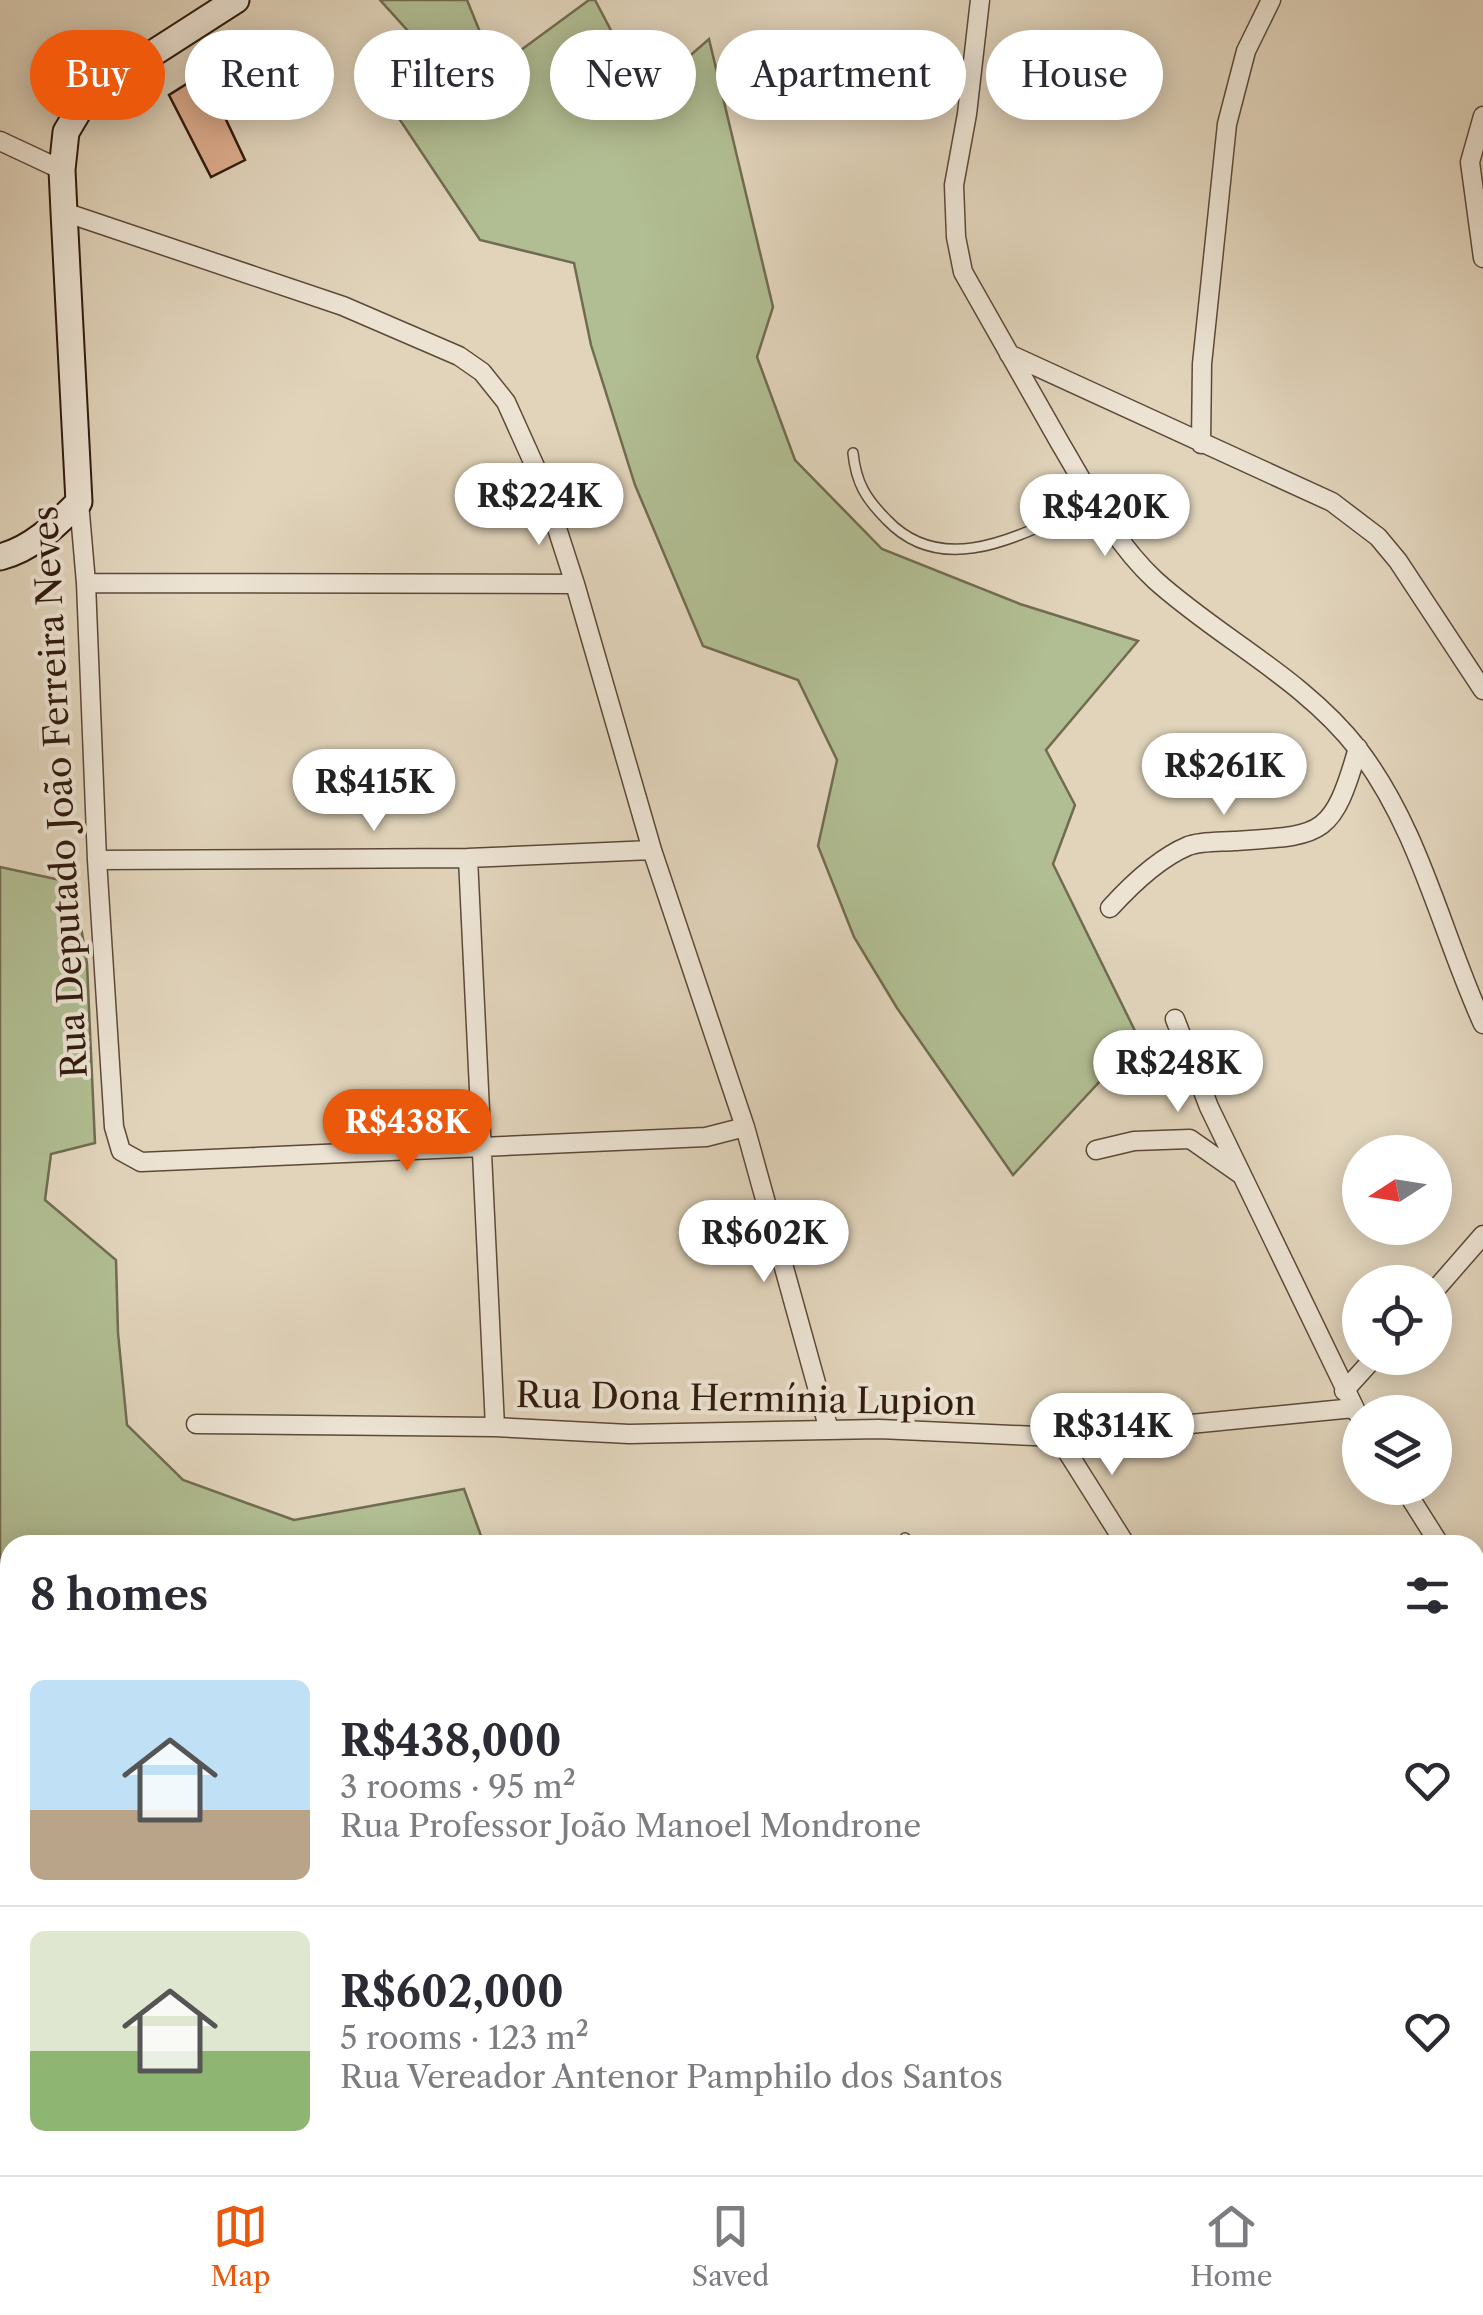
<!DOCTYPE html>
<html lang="en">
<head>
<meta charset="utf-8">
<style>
  body { margin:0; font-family:"Libre Caslon Text",serif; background:#f7f7f7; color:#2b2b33; height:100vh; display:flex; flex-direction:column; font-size:38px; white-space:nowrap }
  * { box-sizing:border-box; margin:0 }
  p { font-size:32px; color:#7c7c81 }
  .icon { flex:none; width:55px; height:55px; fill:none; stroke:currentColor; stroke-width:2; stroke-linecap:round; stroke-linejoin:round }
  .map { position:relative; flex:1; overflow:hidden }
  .side { position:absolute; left:0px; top:1535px; width:1485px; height:640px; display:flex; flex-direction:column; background:#fff; border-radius:30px 30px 0 0; box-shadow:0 5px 25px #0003 }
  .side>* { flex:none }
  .guide { position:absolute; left:30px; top:30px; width:1425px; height:90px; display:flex; gap:20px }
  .needle { width:65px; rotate:258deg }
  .controls { position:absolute; left:1342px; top:1135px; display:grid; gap:20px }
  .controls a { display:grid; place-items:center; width:110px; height:110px; border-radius:50%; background:#fff; box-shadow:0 5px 25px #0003; font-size:50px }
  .price { position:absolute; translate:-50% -85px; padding:0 22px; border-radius:35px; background:#fff; color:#222; font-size:32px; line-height:65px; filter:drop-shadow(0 2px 5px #0008) }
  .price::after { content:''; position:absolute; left:50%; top:60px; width:30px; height:22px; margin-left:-15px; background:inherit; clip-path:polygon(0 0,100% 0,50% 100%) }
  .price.on { background:#ea580c; color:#fff }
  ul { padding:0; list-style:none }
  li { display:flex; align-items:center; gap:30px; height:250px; padding:0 30px }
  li+li { border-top:2px solid #e1e1e2 }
  li span { display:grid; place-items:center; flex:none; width:280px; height:200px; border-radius:15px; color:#555 }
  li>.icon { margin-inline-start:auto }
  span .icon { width:120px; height:120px; fill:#fffc; stroke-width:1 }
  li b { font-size:42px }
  h2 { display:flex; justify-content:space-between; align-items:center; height:120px; padding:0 30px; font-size:42px }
  .tag { padding:0 35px; border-radius:45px; background:#fff; box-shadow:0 5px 25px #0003; font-size:35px; line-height:90px }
  .tag.on { background:#ea580c; color:#fff }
  .tabs { display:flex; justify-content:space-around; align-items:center; height:140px; border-top:2px solid #e1e1e2; background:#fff; font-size:28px; color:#7c7c81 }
  .tabs a { display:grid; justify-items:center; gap:5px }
  .tabs .on { color:#ea580c }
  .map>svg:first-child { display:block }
  .green { fill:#b1bd92; stroke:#716c50; stroke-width:2.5 }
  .water { fill:#97b7b9; stroke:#6e7974; stroke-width:2.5 }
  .building { fill:#dead8e; stroke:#311b0d; stroke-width:2.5 }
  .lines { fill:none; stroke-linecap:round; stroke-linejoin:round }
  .lane-casing { stroke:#5d4938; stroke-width:12 }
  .street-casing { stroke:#5d4938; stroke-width:21 }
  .secondary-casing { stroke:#311b0d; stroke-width:29 }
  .path { stroke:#311b0d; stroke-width:4; stroke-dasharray:2.5 5; stroke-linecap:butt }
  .lane { stroke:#ece3d3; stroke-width:9 }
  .street { stroke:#ece3d3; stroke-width:18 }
  .secondary { stroke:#ece3d3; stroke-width:25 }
  .labels { text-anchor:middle; stroke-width:8; stroke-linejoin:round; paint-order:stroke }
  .street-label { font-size:35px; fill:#311b0d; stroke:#ece3d3 }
</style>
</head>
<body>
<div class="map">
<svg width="1483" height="2175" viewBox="0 0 1483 2175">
  <rect width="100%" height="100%" fill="#e1d4bb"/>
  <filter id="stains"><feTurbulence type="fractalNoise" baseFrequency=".002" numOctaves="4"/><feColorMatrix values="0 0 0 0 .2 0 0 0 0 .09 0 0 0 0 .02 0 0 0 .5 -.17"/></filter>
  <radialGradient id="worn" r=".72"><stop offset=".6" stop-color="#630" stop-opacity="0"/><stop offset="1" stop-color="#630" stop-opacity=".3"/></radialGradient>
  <path class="green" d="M 380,0 L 467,0 L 495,69 L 589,0 L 595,0 L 645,95 L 709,39 L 773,307 L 757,357 L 795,460 L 882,549 L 1020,604 L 1138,641 L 1046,750 L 1075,805 L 1053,864 L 1139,1039 L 1013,1175 L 897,1008 L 854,937 L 818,846 L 837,760 L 798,680 L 703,646 L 635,485 L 591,345 L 574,263 L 480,240 L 400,120 L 436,62 Z
    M 0,867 L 74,883 L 87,964 L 95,1143 L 51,1154 L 45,1200 L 116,1260 L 118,1333 L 127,1425 L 183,1480 L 294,1520 L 464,1489 L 484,1544 L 10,1545 L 10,1777 L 0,1773 Z
    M 0,1950 L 10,1957 L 10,2165 L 318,2165 L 345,2174 L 708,2175 L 0,2175 Z"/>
  <path class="water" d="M 0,2104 L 10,2104 L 10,2165 L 16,2165 L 11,2175 L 0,2175 Z"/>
  <path class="building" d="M 204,73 L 245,160 L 211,177 L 169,95 Z"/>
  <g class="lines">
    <defs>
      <path id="lane" d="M 853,453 C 856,483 866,499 887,520 C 947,583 1030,529 1094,502
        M 905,1538 L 912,1545
        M 1475,2034 L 1483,2032
        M 1199,2165 L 1201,2175"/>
      <path id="street" d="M 980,0 L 967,114 L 954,185 L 956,237 L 963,272 C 995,329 1028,386 1060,443 C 1088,490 1114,542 1155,580 C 1219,638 1304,679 1358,749 C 1420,830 1441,932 1483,1024
        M 1483,116 L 1470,162 L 1483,258
        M 0,141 L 62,170
        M 64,212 L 343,306 L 459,356 L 482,372 L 506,402 L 542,482 L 575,584 L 652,850 L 745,1127 L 829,1430
        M 1009,354 L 1332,502 L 1378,537 L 1398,561 L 1483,690
        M 1201,444 L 1202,364 L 1227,124 L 1246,51 L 1271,0
        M 79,502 L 86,583 L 97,860 L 114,1127 L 121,1151 L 141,1162 L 706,1137 L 745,1127
        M 86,583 L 575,584
        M 468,858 L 495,1427
        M 97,860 L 468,858 L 652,850
        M 1110,908 C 1131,885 1159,858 1188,846 C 1201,841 1220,842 1234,841 C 1322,835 1332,839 1358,748
        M 1175,1019 L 1209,1107 L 1357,1413
        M 1096,1150 L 1134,1141 L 1190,1139 L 1240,1174
        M 1435,1290 L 1483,1235
        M 1344,1391 L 1374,1358
        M 196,1424 L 495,1427 L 629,1434 L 879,1429 L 1058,1437 L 1354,1408
        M 1058,1437 L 1126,1545
        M 1404,1488 L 1440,1545
        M 0,1574 L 10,1578
        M 1475,1601 L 1483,1614"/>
      <path id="secondary" d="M 0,557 C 32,549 56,525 79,502 L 64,212 L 62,170 L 66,132 L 88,95 L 236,0
        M 1475,1873 L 1483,1871
        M 0,1933 L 10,1939"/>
    </defs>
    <use href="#lane" class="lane-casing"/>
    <use href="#street" class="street-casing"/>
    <use href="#secondary" class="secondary-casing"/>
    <path class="path" d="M 588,2165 L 589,2175"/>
    <use href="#lane" class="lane"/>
    <use href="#street" class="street"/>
    <use href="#secondary" class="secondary"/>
  </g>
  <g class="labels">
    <g class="street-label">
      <text transform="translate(60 792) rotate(-93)" y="12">Rua Deputado João Ferreira Neves</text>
      <text transform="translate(746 1399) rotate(1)" y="12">Rua Dona Hermínia Lupion</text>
    </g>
  </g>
  <rect width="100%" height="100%" filter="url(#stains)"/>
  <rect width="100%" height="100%" fill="url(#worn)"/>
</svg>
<div class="controls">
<a><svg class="needle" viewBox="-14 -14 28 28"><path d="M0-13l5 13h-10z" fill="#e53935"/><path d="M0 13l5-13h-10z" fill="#7c7c81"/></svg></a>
<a><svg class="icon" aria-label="locate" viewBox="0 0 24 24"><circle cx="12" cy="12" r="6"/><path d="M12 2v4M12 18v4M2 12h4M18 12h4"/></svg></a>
<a><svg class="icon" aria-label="layers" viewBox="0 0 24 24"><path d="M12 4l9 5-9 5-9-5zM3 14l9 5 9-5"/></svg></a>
</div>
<b class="price" style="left:539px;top:548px">R$224K</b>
<b class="price" style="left:1105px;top:559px">R$420K</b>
<b class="price" style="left:1224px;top:818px">R$261K</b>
<b class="price" style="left:374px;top:834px">R$415K</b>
<b class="price" style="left:1178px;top:1115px">R$248K</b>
<b class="price on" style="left:407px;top:1174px">R$438K</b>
<b class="price" style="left:764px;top:1285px">R$602K</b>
<b class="price" style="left:1112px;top:1478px">R$314K</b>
<div class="guide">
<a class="tag on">Buy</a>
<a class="tag">Rent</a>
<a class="tag">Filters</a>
<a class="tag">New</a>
<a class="tag">Apartment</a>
<a class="tag">House</a>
</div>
<section class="side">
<h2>8 homes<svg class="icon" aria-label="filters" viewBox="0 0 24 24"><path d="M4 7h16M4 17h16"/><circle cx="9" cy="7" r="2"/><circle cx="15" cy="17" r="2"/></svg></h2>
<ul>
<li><span style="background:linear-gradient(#bfe0f5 65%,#b9a48a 0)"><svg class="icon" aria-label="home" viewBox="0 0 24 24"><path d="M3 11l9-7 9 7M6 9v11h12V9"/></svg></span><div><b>R$438,000</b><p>3 rooms · 95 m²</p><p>Rua Professor João Manoel Mondrone</p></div><svg class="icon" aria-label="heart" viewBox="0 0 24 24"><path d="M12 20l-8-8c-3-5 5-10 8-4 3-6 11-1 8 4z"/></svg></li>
<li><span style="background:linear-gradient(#dfe7d0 60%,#8fb573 0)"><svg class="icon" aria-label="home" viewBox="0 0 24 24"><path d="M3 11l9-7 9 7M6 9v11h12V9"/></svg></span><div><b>R$602,000</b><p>5 rooms · 123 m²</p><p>Rua Vereador Antenor Pamphilo dos Santos</p></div><svg class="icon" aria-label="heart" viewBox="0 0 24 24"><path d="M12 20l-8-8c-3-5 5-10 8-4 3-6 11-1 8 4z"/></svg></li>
</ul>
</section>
</div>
<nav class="tabs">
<a class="on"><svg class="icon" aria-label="map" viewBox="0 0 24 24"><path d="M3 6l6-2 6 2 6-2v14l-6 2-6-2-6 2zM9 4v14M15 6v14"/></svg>Map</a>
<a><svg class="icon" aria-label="saved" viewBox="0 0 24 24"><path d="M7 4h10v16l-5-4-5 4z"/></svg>Saved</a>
<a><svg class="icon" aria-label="home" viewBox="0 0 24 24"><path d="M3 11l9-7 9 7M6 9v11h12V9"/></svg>Home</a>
</nav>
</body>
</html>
